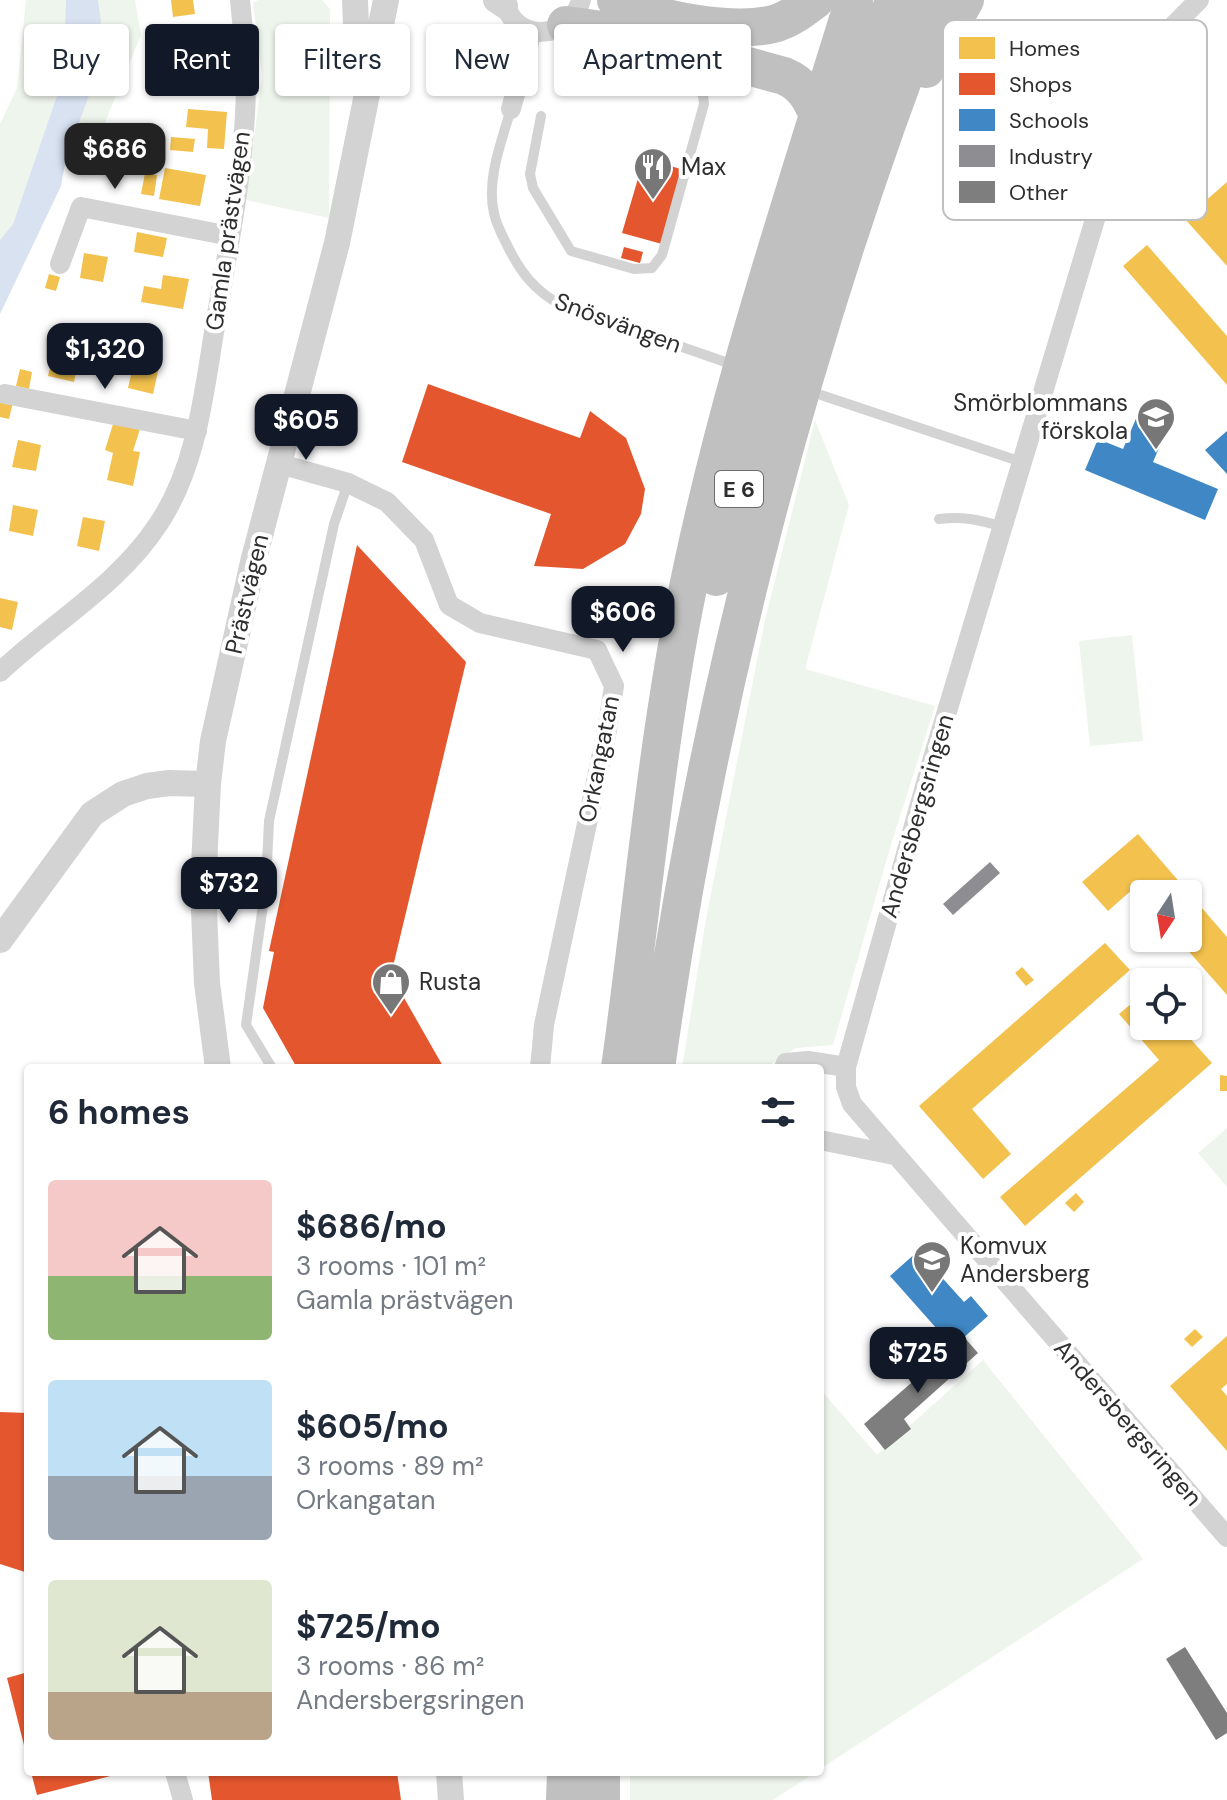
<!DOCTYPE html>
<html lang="en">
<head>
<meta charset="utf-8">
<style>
  body { margin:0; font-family:"DM Sans",sans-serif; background:#f6f6f7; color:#1f2937; height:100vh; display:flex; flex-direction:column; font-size:30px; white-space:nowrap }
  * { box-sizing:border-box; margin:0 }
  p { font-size:26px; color:#747a83 }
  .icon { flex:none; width:44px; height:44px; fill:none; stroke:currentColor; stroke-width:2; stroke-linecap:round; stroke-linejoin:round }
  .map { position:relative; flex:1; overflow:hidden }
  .drawer { position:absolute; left:24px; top:1064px; width:800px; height:712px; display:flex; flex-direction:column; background:#fff; border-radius:8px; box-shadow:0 2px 6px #0004 }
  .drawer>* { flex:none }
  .banner { position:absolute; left:24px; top:24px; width:800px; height:72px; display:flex; gap:16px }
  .needle { width:52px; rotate:192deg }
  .controls { position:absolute; left:1130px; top:880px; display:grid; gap:16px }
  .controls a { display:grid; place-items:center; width:72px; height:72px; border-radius:8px; background:#fff; box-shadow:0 2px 6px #0004; font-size:40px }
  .price { position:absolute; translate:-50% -68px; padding:0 18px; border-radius:16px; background:#111827; color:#fff; font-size:26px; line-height:52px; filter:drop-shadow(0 2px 4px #0008) }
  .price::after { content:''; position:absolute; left:50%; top:48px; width:24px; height:18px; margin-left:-12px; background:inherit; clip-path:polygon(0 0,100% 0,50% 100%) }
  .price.selected { background:#222; color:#fff }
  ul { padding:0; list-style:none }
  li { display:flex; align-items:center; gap:24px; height:200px; padding:0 24px }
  li span { display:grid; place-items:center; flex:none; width:224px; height:160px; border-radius:8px; color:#555 }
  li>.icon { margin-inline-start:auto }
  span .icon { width:96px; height:96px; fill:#fffc; stroke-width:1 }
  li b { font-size:34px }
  h2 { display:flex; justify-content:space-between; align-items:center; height:96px; padding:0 24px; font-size:34px }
  .chip { padding:0 28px; border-radius:8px; background:#fff; box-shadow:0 2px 6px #0004; font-size:28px; line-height:72px }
  .chip.selected { background:#111827; color:#fff }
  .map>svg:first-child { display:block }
  .green { fill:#eef5ec }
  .water { fill:#d8e2f1 }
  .homes { fill:#f2c14e }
  .shops { fill:#e4572e }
  .schools { fill:#3f88c5 }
  .industry { fill:#8d8d92 }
  .building { fill:#7e7e7e }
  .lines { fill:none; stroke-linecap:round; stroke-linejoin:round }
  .service { stroke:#d3d3d3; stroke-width:10 }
  .minor { stroke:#d3d3d3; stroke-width:20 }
  .tertiary { stroke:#d3d3d3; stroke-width:26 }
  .motorway { stroke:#c0c0c0; stroke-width:38 }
  .labels { text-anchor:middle; stroke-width:8; stroke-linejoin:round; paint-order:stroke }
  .shield { fill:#fff; stroke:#6d6d6d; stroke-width:2 }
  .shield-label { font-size:22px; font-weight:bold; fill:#2e2e2e }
  .poi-label { font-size:24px; fill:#2e2e2e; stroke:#fff; text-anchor:start }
  .street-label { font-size:24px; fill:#2e2e2e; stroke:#fff }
  .key { fill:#fff; stroke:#c0c0c0; stroke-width:2 }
  .key-label { font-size:22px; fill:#2e2e2e }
</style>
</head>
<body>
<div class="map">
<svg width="1227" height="1800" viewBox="0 0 1227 1800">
  <rect width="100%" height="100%" fill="#fff"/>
  <path class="green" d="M 26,0 L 66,0 L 63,78 L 13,224 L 0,240 L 0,124 L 17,88 Z
    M 98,0 L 135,0 L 141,35 L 101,132 L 79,122 C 94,82 105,44 98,0 Z
    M 258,0 L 322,0 L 330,9 L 329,218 L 246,200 L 262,76 L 253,3 Z
    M 815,420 L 849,505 L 805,669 L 935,706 L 890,848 L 833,1045 L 796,1048 L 765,1068 L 682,1068 L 706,919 L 765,620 Z
    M 1132,635 L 1143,741 L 1090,746 L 1079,641 Z
    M 1227,1128 L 1227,1187 L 1198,1153 Z
    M 983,1360 L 1143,1559 L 820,1769 L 820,1389 L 877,1455 Z
    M 630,1772 L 816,1772 L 773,1800 L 630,1800 Z"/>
  <path class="water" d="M 66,0 L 98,0 L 101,21 L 95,79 L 66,158 L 61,186 L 0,314 L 0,240 L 13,224 L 63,78 Z"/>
  <path class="homes" d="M 171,0 L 193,0 L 195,14 L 173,17 Z
    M 225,41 L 227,61 L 208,63 L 205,43 Z
    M 188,59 L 189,65 L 208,63 L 210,91 L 165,96 L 162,62 Z
    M 188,109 L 227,112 L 224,149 L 207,148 L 208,129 L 186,127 Z
    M 171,137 L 195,139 L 193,152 L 170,150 Z
    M 165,168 L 206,175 L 200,206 L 159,199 Z
    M 145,173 L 157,175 L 154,196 L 141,194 Z
    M 1227,182 L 1227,266 L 1185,219 Z
    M 137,232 L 167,238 L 163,257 L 134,252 Z
    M 1147,245 L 1227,336 L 1227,385 L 1123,266 Z
    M 84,253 L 108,257 L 103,282 L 80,278 Z
    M 49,274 L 60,277 L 56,291 L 45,288 Z
    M 163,275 L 189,279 L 183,309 L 141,302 L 144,286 L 161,289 Z
    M 57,336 L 82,342 L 74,382 L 48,376 Z
    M 120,351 L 133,354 L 129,373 L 116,370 Z
    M 134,362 L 159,367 L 153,394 L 128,388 Z
    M 20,369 L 32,372 L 29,389 L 16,386 Z
    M 0,399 L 13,402 L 9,419 L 0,417 Z
    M 114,421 L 140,429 L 133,451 L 140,452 L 133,486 L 107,480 L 113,453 L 105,450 Z
    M 18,440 L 41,445 L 36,471 L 12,467 Z
    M 13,505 L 38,510 L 33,536 L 9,531 Z
    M 83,517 L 105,521 L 99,551 L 77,546 Z
    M 0,598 L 18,602 L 12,630 L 0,627 Z
    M 1138,834 L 1227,937 L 1227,995 L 1177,938 L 1188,938 L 1188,894 L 1144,894 L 1144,900 L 1134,888 L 1108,911 L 1082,882 Z
    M 1105,943 L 1130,970 L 972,1109 L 1011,1154 L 983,1179 L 919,1106 Z
    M 1022,967 L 1034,980 L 1026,986 L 1015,973 Z
    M 1144,993 L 1144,1026 L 1179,1026 L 1212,1063 L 1025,1226 L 1000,1197 L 1159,1060 L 1119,1014 Z
    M 1188,997 L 1201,997 L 1200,1012 L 1188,1011 Z
    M 1220,1075 L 1227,1076 L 1227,1091 L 1220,1091 Z
    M 1076,1193 L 1084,1202 L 1074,1212 L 1065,1203 Z
    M 1195,1329 L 1203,1337 L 1192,1347 L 1184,1339 Z
    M 1227,1336 L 1227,1384 L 1221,1389 L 1227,1396 L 1227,1451 L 1170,1386 Z"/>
  <path class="shops" d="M 644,158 L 684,170 L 662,244 L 622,233 Z
    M 624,247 L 643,252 L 640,263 L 621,258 Z
    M 428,384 L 580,438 L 590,411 L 626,438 L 645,489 L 641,514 L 625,544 L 583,569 L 534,566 L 551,514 L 402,462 Z
    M 357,545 L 466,662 L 391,975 L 444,1068 L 297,1068 L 263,1008 L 274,952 L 269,951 Z
    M 0,1412 L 28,1413 L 28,1573 L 0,1564 Z
    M 28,1672 L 28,1757 L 27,1757 L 7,1678 Z
    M 31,1772 L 122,1772 L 122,1773 L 37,1795 Z
    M 208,1772 L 397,1772 L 401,1800 L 212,1800 Z"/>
  <path class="schools" d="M 1141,407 L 1171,420 L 1153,462 L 1218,489 L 1205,520 L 1085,470 L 1098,439 L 1123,449 Z
    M 1227,431 L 1227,474 L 1205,450 Z
    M 918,1251 L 964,1302 L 971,1296 L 988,1316 L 953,1347 L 890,1276 Z"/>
  <path class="industry" d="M 990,862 L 1000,873 L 953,915 L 943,904 Z"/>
  <path class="building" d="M 964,1337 L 978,1353 L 904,1419 L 911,1429 L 885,1450 L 864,1424 Z
    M 1185,1647 L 1227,1713 L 1227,1733 L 1216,1740 L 1166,1659 Z"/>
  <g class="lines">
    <path class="service" d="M 511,109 C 502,140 486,180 494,213 C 496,225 503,236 508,247 C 521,273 535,291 561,305 L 734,365
      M 541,116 L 530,174 L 533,188 L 571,251 L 634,269 L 652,268 L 662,255 L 704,104 L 703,95 L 697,88 C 675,82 620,61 601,61 C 585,61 573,70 563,81
      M 821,395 L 1022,462
      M 939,519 C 963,516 981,520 1003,527
      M 272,1068 L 246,1025 L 266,884 L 269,821 L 334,524 L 348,483"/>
    <path class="minor" d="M 504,0 C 513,44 570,41 581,0
      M 1199,0 L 1165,34 L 1139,73 L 933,758 L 846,1067 L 846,1087 L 852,1104 L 1227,1537
      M 511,109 L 532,31
      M 60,264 L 81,207 L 230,236
      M 5,394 L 197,431
      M 280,464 L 348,483 L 387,502 L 424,540 L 449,605 L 480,623 L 597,650 L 614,686 L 607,730 L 544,1025 L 540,1068
      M 0,672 C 53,622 119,585 159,523 C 197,466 204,392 215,326 C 229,242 247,158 246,73 C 246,49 242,24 240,0
      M 784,1068 L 786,1063 L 808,1061 L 846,1067
      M 820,1140 L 894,1155
      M 175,1772 L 183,1800"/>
    <path class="tertiary" d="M 355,0 L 358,76
      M 496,0 L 505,6
      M 0,940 L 92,814 L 123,794 L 147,786 L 169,783 L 208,784
      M 218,1068 L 207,983 L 203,886 L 208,784 L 213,741 L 253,562 L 337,243 L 386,0
      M 449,1772 L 451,1800"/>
    <path class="motorway" d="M 616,0 C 653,20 736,35 777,23 C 792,18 803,9 815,0
      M 566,25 L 632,34 L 784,76 C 803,84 810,97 818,115
      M 926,69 L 965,0
      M 716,577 L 784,323 L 894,0
      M 620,1068 C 641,918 654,767 682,618 C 722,408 791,204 854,0
      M 656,1068 C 706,706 801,341 933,0
      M 565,1800 L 566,1772
      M 601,1800 L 601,1772"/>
  </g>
  <defs>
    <symbol id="restaurant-pin" viewBox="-11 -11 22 30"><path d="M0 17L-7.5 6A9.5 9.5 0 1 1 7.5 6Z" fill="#777" stroke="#fff"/><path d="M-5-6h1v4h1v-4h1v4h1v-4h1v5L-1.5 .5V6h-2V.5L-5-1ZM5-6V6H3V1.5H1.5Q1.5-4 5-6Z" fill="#fff"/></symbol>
    <symbol id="school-pin" viewBox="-11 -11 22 30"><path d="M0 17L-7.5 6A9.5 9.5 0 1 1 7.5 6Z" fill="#777" stroke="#fff"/><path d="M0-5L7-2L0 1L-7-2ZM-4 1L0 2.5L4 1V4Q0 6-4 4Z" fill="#fff"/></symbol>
    <symbol id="shop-pin" viewBox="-11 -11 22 30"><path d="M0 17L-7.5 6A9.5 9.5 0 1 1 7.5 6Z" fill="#777" stroke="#fff"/><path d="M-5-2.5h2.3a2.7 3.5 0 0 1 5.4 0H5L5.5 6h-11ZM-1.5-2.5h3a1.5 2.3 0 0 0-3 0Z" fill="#fff"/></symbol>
  </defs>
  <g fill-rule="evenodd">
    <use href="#restaurant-pin" x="631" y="145" width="44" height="60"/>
    <use href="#school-pin" x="1134" y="395" width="44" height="60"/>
    <use href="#shop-pin" x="369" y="960" width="44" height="60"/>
    <use href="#school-pin" x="910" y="1238" width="44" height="60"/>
  </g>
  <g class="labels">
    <rect class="shield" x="715" y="471" width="48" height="36" rx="6"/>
    <g class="shield-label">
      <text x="739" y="497">E 6</text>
    </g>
    <g class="poi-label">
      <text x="681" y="175">Max</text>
      <text x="1128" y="411" text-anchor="end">Smörblommans<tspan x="1128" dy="28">förskola</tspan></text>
      <text x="419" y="990">Rusta</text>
      <text x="960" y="1254">Komvux<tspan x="960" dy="28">Andersberg</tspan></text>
    </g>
    <g class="street-label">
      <text transform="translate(228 231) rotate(-82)" y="8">Gamla prästvägen</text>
      <text transform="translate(618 323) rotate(20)" y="8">Snösvängen</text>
      <text transform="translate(247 594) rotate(-77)" y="8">Prästvägen</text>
      <text transform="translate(599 759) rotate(-79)" y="8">Orkangatan</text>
      <text transform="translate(917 816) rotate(-74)" y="8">Andersbergsringen</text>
      <text transform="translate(1128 1423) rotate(49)" y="8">Andersbergsringen</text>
    </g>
  </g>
  <rect x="943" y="20" width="264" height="200" rx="12" class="key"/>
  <rect x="959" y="37" width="36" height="22" fill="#f2c14e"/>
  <rect x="959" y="73" width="36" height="22" fill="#e4572e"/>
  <rect x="959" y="109" width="36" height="22" fill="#3f88c5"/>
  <rect x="959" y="145" width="36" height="22" fill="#8d8d92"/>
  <rect x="959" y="181" width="36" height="22" fill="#7e7e7e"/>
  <g class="key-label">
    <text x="1009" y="56">Homes</text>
    <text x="1009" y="92">Shops</text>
    <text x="1009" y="128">Schools</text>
    <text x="1009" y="164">Industry</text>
    <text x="1009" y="200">Other</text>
  </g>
</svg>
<div class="controls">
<a><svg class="needle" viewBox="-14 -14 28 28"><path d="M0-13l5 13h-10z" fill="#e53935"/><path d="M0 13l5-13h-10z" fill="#747a83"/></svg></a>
<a><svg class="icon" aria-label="locate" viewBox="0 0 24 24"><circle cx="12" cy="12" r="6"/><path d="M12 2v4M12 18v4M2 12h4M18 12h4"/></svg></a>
</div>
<b class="price selected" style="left:115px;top:191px">$686</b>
<b class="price" style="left:105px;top:391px">$1,320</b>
<b class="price" style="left:306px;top:462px">$605</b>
<b class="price" style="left:623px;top:654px">$606</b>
<b class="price" style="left:229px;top:925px">$732</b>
<b class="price" style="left:918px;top:1395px">$725</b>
<div class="banner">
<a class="chip">Buy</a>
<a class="chip selected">Rent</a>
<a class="chip">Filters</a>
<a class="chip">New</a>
<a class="chip">Apartment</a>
</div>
<section class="drawer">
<h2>6 homes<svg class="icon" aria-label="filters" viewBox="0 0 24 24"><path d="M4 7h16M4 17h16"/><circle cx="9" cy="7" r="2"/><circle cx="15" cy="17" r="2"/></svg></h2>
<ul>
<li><span style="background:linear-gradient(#f6c9c9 60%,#8fb573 0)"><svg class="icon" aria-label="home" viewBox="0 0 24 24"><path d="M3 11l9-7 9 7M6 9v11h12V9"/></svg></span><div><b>$686/mo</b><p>3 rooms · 101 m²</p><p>Gamla prästvägen</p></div></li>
<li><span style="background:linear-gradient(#bfe0f5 60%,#9aa5b1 0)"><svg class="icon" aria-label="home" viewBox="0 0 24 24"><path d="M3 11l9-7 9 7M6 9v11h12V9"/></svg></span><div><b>$605/mo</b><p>3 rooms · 89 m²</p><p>Orkangatan</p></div></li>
<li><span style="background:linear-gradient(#dfe7d0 70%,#b9a48a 0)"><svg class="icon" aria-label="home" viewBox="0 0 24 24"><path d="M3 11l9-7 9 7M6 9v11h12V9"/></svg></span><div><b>$725/mo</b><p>3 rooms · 86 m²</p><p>Andersbergsringen</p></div></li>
</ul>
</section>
</div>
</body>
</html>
